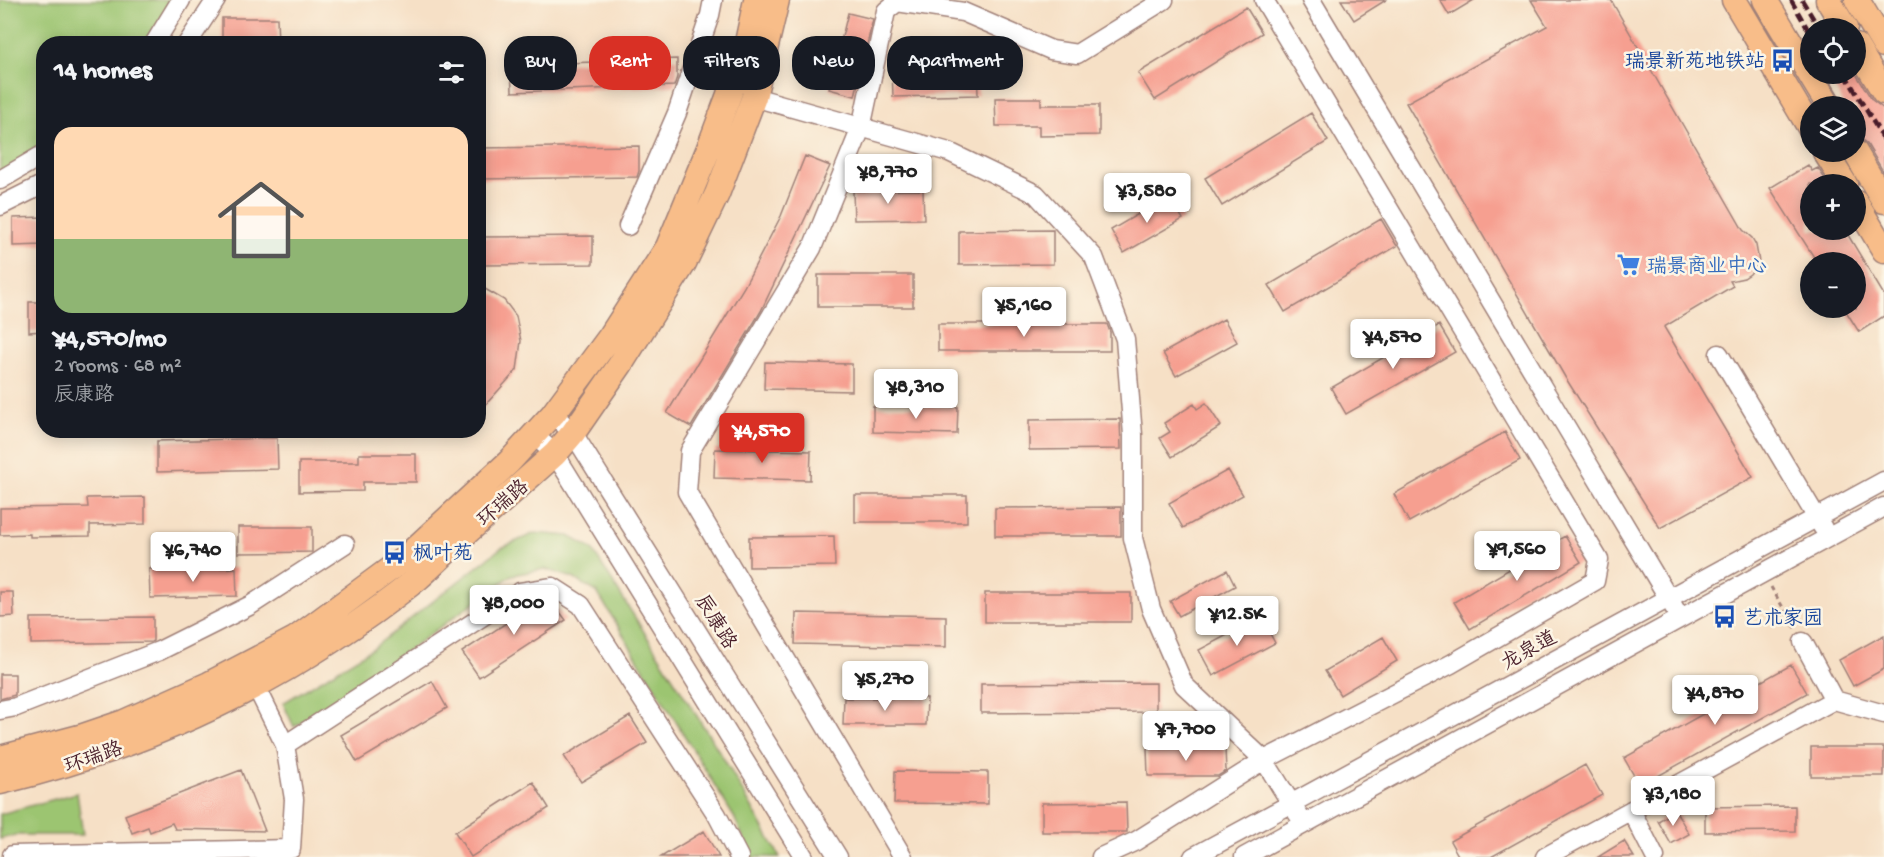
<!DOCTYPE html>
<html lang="en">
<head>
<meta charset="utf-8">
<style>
  body { margin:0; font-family:"Gochi Hand","LXGW WenKai TC",sans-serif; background:#20242c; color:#f1f3f6; height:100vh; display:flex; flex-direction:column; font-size:22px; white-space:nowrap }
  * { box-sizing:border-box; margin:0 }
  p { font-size:20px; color:#9ea1a6 }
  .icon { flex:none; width:33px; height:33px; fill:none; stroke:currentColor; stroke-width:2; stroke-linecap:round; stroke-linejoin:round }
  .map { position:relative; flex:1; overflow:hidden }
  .details { position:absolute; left:36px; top:36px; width:450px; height:402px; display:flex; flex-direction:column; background:#171b24; border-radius:24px; box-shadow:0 3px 15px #0003 }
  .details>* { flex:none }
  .guide { position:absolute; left:504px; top:36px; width:570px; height:54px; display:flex; gap:12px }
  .tools { position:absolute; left:1800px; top:18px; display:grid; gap:12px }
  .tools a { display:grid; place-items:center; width:66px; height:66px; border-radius:50%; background:#171b24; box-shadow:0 3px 15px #0003; font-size:30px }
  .price { position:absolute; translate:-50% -51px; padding:0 14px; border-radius:6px; background:#fff; color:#222; font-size:20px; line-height:39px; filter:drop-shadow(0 2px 3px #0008) }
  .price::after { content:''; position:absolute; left:50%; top:36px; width:18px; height:14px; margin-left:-9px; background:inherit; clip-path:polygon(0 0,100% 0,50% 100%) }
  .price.on { background:#d93025; color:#fff }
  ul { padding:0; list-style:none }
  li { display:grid; align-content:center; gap:12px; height:318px; padding:0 18px }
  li+li { border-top:2px solid #363941 }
  li span { display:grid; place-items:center; height:186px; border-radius:18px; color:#555 }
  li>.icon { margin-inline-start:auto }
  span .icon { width:108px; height:108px; fill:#fffc; stroke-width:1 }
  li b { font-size:26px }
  h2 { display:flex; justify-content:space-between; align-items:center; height:72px; padding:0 18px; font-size:26px }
  .chip { padding:0 21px; border-radius:24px; background:#171b24; box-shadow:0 3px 15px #0003; font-size:21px; line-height:54px }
  .chip.on { background:#d93025; color:#fff }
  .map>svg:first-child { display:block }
  .green { fill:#9cc571; stroke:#73724e; stroke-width:1.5 }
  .building { fill:#f69f90 }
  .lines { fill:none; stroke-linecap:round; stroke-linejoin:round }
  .minor-casing { stroke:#a08078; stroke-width:21 }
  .major-casing { stroke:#a08078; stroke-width:27 }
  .path { stroke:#a08078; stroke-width:3; stroke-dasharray:4.5 4.5; stroke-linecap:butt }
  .minor { stroke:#fff; stroke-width:18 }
  .major { stroke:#f8bd89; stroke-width:24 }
  .rail { stroke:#4a1f2b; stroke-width:4.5; stroke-dasharray:9 4.5; stroke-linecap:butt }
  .labels { text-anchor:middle; stroke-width:5; stroke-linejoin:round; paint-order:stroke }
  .transit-label { font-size:20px; fill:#164399; stroke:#fcf5e5; text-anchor:start }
  .shop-label { font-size:20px; fill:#366cbe; stroke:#fcf5e5; text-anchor:start }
  .street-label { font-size:20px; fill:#4a1f2b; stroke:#fcf5e5 }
</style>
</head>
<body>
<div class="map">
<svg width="1884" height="857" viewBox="0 0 1884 857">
  <rect width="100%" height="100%" fill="#fcf5e5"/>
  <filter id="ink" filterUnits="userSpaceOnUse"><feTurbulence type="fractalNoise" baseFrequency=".0167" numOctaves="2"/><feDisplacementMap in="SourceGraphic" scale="12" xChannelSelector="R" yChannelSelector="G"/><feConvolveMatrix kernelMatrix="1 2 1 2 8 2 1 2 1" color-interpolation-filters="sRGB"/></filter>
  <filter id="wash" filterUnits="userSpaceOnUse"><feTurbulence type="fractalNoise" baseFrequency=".008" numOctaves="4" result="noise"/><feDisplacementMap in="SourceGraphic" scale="24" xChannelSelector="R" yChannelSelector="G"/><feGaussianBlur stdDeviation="1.35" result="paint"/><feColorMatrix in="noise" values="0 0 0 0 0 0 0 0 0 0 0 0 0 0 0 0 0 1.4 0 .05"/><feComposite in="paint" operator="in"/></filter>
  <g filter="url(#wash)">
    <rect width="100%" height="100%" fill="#f6e0c6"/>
    <path class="green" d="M 0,0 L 181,0 L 154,43 L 44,44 L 43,154 L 0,180 Z
      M 535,533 L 569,536 L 592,549 L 724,759 L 780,857 L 752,857 L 734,817 L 597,592 L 573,578 L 545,569 L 512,575 L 352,691 L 294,727 L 283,703 L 372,649 L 501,548 Z
      M 77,793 L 83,835 L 16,835 L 0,839 L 0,814 Z"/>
    <g id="blocks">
      <path class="building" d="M 1341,0 L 1386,0 L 1354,20 Z
        M 1440,0 L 1474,0 L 1449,15 Z
        M 1531,0 L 1611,0 L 1743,230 L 1752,238 L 1756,245 L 1759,262 L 1750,274 L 1744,278 L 1730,281 L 1733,286 L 1664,327 L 1753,477 L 1660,528 L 1565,377 L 1406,103 L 1547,26 Z
        M 1246,7 L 1262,33 L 1155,100 L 1138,73 Z
        M 848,13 L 873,19 L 855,96 L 829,89 Z
        M 222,18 L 277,18 L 278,44 L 222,44 Z
        M 677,59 L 677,77 L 674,86 L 512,92 L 511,65 Z
        M 977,67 L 978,95 L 893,97 L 892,68 Z
        M 1826,74 L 1856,74 L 1872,100 L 1884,109 L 1884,173 L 1867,144 L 1862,140 L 1856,138 L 1856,106 L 1843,106 L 1841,99 Z
        M 995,98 L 1041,98 L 1041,105 L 1099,105 L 1099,135 L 1039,136 L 1039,126 L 996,126 Z
        M 1311,113 L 1328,141 L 1222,206 L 1205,178 Z
        M 639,146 L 639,171 L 637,177 L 478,179 L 478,148 Z
        M 805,156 L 830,166 L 761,311 L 691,427 L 667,413 L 744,287 L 781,216 Z
        M 1808,165 L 1812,171 L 1818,168 L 1825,179 L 1819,182 L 1820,184 L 1810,184 L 1810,230 L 1845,230 L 1884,295 L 1884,316 L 1859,332 L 1844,308 L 1856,308 L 1856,262 L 1817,262 L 1770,188 Z
        M 923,190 L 924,219 L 854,220 L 853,191 Z
        M 1169,196 L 1183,219 L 1124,253 L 1111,230 Z
        M 44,217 L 44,245 L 13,246 L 13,218 Z
        M 1381,219 L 1397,246 L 1285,312 L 1269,285 Z
        M 1053,230 L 1053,264 L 959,265 L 959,231 Z
        M 593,236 L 593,264 L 478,265 L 478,237 Z
        M 818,275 L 913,275 L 913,307 L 818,307 Z
        M 485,289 L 504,300 L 516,316 L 521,341 L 517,370 L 478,413 L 478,294 Z
        M 29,302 L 44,302 L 44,331 L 29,332 Z
        M 1224,319 L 1237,342 L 1176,376 L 1163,353 Z
        M 938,324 L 1107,324 L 1110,332 L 1110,351 L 938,351 Z
        M 1439,325 L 1455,352 L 1346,414 L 1331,388 Z
        M 765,362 L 852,364 L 852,391 L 764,389 Z
        M 1206,403 L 1221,426 L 1172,457 L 1160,438 L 1170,432 L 1164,423 L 1194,404 L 1197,409 Z
        M 873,406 L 958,407 L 957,434 L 873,432 Z
        M 1120,419 L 1121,449 L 1029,450 L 1029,420 Z
        M 1505,432 L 1520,460 L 1409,522 L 1394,494 Z
        M 277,438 L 278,469 L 157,472 L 157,441 Z
        M 715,449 L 811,451 L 810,480 L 714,478 Z
        M 359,454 L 416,454 L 416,482 L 363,482 L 363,491 L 299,492 L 299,462 L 359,462 Z
        M 1228,470 L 1243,495 L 1183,528 L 1169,503 Z
        M 855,495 L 967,495 L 967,522 L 855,522 Z
        M 145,497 L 145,524 L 90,525 L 90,536 L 30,537 L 30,534 L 0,535 L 0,508 L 88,507 L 87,498 Z
        M 1121,507 L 1121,536 L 995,536 L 995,508 Z
        M 238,527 L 312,527 L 312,552 L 238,553 Z
        M 834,536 L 835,566 L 749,567 L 749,537 Z
        M 1565,536 L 1581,562 L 1470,629 L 1454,602 Z
        M 236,568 L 237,596 L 150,598 L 149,569 Z
        M 1227,570 L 1235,586 L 1179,616 L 1170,601 Z
        M 0,592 L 13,592 L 14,616 L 0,617 Z
        M 985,593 L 1131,593 L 1131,622 L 985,622 Z
        M 550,599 L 566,620 L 479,677 L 462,652 L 541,600 Z
        M 796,613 L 946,616 L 946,647 L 795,644 Z
        M 153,617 L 153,641 L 151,642 L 31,644 L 31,618 Z
        M 1261,617 L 1275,643 L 1213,676 L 1199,650 Z
        M 1884,635 L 1884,669 L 1853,686 L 1839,660 Z
        M 1383,637 L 1397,661 L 1340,695 L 1325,671 Z
        M 1791,665 L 1807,693 L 1640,786 L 1624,758 Z
        M 0,674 L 15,674 L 15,695 L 0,699 Z
        M 432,681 L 447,708 L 357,762 L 341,735 Z
        M 1156,683 L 1156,712 L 981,713 L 981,684 Z
        M 844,698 L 927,698 L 926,725 L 843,725 Z
        M 630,716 L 647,743 L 581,782 L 564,756 Z
        M 1811,747 L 1884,747 L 1884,776 L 1811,776 Z
        M 1147,748 L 1225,748 L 1226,771 L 1218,776 L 1148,776 Z
        M 1585,765 L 1602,795 L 1491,857 L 1459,857 L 1450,841 Z
        M 241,770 L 265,831 L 175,829 L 172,823 L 150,832 L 148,827 L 132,833 L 125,815 Z
        M 895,771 L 988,772 L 988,804 L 894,803 Z
        M 533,782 L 549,808 L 471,857 L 455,832 Z
        M 1126,802 L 1127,832 L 1042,832 L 1042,803 Z
        M 1795,806 L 1795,831 L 1705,832 L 1705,807 Z
        M 1676,811 L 1689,834 L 1671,844 L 1658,821 Z
        M 704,831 L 719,857 L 661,857 Z
        M 1624,841 L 1634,857 L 1598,857 Z"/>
    </g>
  </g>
  <g filter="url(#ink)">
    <use href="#blocks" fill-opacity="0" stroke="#a08078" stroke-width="1.5"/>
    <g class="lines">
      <defs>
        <path id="minor" d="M 1311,0 L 1675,609
          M 154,44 L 181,0
          M 187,44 L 216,0
          M 754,97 L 949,152 L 1036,194 L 1094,257 L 1125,339 L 1133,435 L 1133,538 L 1151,609 L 1184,685 L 1264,760 L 1304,824
          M 0,180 L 44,154
          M 0,206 L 44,184
          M 628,226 L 677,113 L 710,15 L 713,0
          M 1719,354 L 1823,528
          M 553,414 L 573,433 L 838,857
          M 534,435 L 555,454 L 804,857
          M 1803,642 L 1834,700 L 1884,714
          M 0,710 L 16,707 L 159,651 L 251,605 L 345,544
          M 285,745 L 520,592 L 553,587 L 581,605 L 717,815 L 739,857
          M 1631,810 L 1655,857
          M 12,857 L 12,855 L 291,849 L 294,799 L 285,745 L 256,686
          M 903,857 L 687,492 L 690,451 L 812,248 L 861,128 L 886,11 L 897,2 L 963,12 L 1051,50 L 1077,54 L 1164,0
          M 1101,857 L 1136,841 L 1264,760 L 1451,664 L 1595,581 L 1599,560 L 1264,0
          M 1193,857 L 1884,481
          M 1244,857 L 1884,507
          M 1545,857 L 1834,700"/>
        <path id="major" d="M 1734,0 L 1810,128
          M 1765,0 L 1829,106
          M 1828,0 L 1845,28
          M 1857,0 L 1884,45
          M 1856,46 L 1884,92
          M 1825,152 L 1845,184
          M 1855,152 L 1884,201
          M 1856,203 L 1884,250
          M 0,758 L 83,736 L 124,722 L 209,684 L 295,639 L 405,558 L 509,462 L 553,414 L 610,337 L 668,247 L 709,148 L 745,52 L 756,0
          M 0,782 C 153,746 294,677 417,579 C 437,562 454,543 474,526 C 501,502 528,478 555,454 L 573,433 L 620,365 L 684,263 L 717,194 L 754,97 L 777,0"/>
      </defs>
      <use href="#minor" class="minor-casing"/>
      <use href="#major" class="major-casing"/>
      <path class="path" d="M 1771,587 L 1795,628"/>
      <use href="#minor" class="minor"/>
      <use href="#major" class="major"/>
      <path class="rail" d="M 1791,0 L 1810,33
        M 1802,0 L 1819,28
        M 1845,74 L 1884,140"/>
    </g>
  </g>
  <defs>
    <symbol id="bus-bare" viewBox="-9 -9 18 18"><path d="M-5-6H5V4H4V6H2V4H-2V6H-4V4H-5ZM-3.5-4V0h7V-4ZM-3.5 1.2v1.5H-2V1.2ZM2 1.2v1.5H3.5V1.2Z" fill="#1a4fb4" stroke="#fcf5e5" stroke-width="2.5" paint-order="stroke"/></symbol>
    <symbol id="supermarket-bare" viewBox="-9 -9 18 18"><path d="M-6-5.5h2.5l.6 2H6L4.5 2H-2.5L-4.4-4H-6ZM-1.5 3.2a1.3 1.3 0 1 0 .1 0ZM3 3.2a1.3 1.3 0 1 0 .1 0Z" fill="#3f7fe0" stroke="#fcf5e5" stroke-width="2.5" paint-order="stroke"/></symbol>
  </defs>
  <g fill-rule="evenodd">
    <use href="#bus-bare" x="1766" y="44" width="33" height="33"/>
    <use href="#supermarket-bare" x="1612" y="248" width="33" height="33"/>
    <use href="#bus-bare" x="378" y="536" width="33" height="33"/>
    <use href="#bus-bare" x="1708" y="600" width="33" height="33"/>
  </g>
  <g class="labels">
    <g class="transit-label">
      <text x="1765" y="67" text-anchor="end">瑞景新苑地铁站</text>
      <text x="413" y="559">枫叶苑</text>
      <text x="1743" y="624">艺术家园</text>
    </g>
    <g class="shop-label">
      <text x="1647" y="272">瑞景商业中心</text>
    </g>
    <g class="street-label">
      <text transform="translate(502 502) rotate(-41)" y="7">环瑞路</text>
      <text transform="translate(717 621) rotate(58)" y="7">辰康路</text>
      <text transform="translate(1528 649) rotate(-29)" y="7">龙泉道</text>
      <text transform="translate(93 756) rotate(-19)" y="7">环瑞路</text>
    </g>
  </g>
</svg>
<div class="tools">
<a><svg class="icon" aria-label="locate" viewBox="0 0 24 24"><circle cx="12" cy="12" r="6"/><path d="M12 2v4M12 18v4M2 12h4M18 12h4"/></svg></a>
<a><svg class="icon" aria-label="layers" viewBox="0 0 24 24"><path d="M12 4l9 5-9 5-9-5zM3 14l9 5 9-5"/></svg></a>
<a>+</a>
<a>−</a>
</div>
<b class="price" style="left:888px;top:205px">¥8,770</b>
<b class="price" style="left:1147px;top:224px">¥3,580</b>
<b class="price" style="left:1024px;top:338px">¥5,160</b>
<b class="price" style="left:1393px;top:370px">¥4,570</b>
<b class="price" style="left:916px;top:420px">¥8,310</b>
<b class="price on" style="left:762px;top:464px">¥4,570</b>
<b class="price" style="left:1517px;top:582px">¥9,560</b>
<b class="price" style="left:193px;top:583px">¥6,740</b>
<b class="price" style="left:514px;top:636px">¥8,000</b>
<b class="price" style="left:1237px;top:647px">¥12.5K</b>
<b class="price" style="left:885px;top:712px">¥5,270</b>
<b class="price" style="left:1715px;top:726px">¥4,870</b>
<b class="price" style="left:1186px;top:762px">¥7,700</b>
<b class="price" style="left:1673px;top:827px">¥3,180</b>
<div class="guide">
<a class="chip">Buy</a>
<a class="chip on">Rent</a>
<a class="chip">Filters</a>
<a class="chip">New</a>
<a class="chip">Apartment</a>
</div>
<section class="details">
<h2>14 homes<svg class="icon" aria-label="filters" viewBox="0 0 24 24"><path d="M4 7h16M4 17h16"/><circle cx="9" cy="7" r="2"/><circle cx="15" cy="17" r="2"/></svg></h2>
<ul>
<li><span style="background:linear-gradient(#ffd9b3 60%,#8fb573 0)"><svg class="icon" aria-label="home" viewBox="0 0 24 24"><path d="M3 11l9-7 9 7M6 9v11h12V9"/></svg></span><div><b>¥4,570/mo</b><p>2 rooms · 68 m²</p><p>辰康路</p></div></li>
</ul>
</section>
</div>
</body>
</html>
